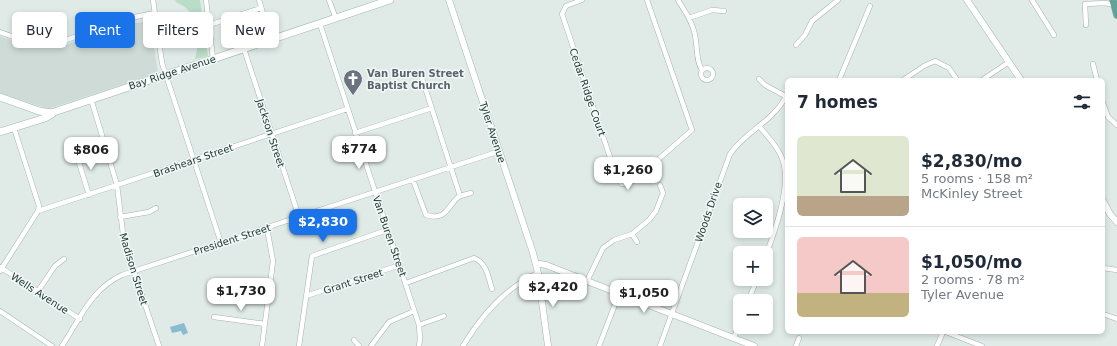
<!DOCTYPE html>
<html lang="en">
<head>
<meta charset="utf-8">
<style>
  body { margin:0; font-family:"DejaVu Sans",sans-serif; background:#f2f2f3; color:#1f2937; height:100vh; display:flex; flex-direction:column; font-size:15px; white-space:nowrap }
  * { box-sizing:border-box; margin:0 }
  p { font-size:13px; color:#747a83 }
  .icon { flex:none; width:22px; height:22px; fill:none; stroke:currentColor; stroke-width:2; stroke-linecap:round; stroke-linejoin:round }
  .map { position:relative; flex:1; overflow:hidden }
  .side { position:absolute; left:785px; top:78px; width:320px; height:256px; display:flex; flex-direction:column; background:#fff; border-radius:6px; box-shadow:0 2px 6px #0003 }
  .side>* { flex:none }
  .hud { position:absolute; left:12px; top:12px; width:380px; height:36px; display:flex; gap:8px }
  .buttons { position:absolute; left:733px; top:198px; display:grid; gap:8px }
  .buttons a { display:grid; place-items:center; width:40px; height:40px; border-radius:6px; background:#fff; box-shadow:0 2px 6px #0003; font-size:20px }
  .price { position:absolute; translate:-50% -34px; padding:0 9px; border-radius:8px; background:#fff; color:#222; font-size:13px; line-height:26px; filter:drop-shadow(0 1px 2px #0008) }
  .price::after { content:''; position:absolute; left:50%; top:24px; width:12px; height:9px; margin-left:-6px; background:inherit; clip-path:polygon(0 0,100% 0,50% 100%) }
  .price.on { background:#1a73e8; color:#fff }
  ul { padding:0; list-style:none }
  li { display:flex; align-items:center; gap:12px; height:100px; padding:0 12px }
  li+li { border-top:1px solid #e0e1e3 }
  li span { display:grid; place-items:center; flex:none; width:112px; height:80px; border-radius:6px; color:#555 }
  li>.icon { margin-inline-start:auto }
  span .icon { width:48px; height:48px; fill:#fffc; stroke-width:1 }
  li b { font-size:17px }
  h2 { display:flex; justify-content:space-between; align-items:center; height:48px; padding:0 12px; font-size:17px }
  .tag { padding:0 14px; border-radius:6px; background:#fff; box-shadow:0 2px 6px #0003; font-size:14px; line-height:36px }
  .tag.on { background:#1a73e8; color:#fff }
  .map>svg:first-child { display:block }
  .built { fill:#cedbd7 }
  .green { fill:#b9ddc7 }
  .water { fill:#87bcd1 }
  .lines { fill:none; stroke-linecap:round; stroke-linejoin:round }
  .minor-casing { stroke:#a3b3b0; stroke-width:5.5 }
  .tertiary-casing { stroke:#a3b3b0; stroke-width:7 }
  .secondary-casing { stroke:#9fb7b1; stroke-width:8 }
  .primary-casing { stroke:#c1c8c7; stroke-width:8 }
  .minor { stroke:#fff; stroke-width:4.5 }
  .tertiary { stroke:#fff; stroke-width:6 }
  .secondary { stroke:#fff; stroke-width:7 }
  .primary { stroke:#64a199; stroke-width:7 }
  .labels { text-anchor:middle; stroke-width:3; stroke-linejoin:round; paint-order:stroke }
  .street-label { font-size:10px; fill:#213b38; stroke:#f1f8f5 }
  .worship-label { font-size:10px; font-weight:bold; fill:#5b616d; stroke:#f1f8f5; text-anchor:start }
</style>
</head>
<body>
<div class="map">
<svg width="1117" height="346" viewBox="0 0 1117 346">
  <rect width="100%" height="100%" fill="#e0ebe8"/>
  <path class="built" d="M 150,21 L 158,73 L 48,109 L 0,93 L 0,36 L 32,47 L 55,48 L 129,24 Z"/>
  <path class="green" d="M 175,0 L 200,0 L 208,56 L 195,59 C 201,35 200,13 176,2 Z"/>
  <path class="water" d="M 184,323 L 188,333 L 183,335 L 181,331 L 172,333 L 170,327 Z"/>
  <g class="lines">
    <defs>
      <path id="minor" d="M 153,0 L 162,63 L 221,243
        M 206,0 L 213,58
        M 259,0 L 271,40
        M 329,0 L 336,19
        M 582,0 L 566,6 L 562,14 L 617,178 L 622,184 L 629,183 L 638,177 L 692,130 L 647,0
        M 678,0 C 684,10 691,19 694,31 C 698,43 695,60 702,70
        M 1032,0 L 1054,35
        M 689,18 L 712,10 L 724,11
        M 320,24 L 419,325 L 420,339 L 419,346
        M 209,25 L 261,8
        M 1086,25 L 1085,4 L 1105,3 L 1114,5
        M 0,32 C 21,40 43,46 66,40 L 130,18 L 155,13
        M 796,45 L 805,35 L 812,21 L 838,0
        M 244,49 L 299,217
        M 1093,64 L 1097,80
        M701 74a6 6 0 1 1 12 0a6 6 0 1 1-12 0Z
        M 759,79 L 765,85 L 787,97
        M 839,80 L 870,6
        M 903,80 L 924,66 L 935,61 L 949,68 L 957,80
        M 982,80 L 1009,62
        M 91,99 L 117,185 L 124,242 L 159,346
        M 1103,103 L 1108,117 L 1117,125
        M 759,126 C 768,137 781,150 784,165 C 790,189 775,231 766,255
        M 355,133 L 432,108
        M 76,153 L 89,195
        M 413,180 L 426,215 C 448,222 448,203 460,196 L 421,75
        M 460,196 L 471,193
        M 38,211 L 347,109
        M 120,217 L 149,212 L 156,208
        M 632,234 L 637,242
        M 0,267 L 80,319
        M 1103,268 L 1117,270
        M 0,271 L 38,211 L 39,206 L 14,128
        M 587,281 L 603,248 L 614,240 L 632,234 L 649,220 L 656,211 L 663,193 L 660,185
        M 406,283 L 474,258 C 487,263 488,277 492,289
        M 38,291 L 55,266 L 64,259
        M 306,296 L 400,265
        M 748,301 L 757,279
        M 0,311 L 52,346
        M 1103,314 L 1117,319
        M 214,317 L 265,324
        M 419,325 L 444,316
        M 946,332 L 982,346
        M 734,338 L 740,322
        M 354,340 L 359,346
        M 62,346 C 80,319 91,289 122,275 L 500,151
        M 262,346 L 273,261 L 267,228
        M 299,346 L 312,256 L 387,230
        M 371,346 L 389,322 L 414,311
        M 463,346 C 481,316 505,288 538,273
        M 599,346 L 619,294
        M 660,346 L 730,154 C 746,131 771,123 786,97
        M 796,346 L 799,338
        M 937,346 L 943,332"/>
      <path id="tertiary" d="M 449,0 L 533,253 L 538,273 L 548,346
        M 967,0 L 1021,80
        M 1103,201 L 1110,214 L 1117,222
        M 536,265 L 540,264 L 546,265 L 754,346"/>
      <path id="secondary" d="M 0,97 L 39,111 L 51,113 L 390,0
        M 0,132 L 45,118 L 52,114"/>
      <path id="primary" d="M 1113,0 L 1117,15"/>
    </defs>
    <use href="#minor" class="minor-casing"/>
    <use href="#tertiary" class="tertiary-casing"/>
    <use href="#secondary" class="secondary-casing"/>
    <use href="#primary" class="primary-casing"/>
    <use href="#minor" class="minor"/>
    <use href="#tertiary" class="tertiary"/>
    <use href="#secondary" class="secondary"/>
    <use href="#primary" class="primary"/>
  </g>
  <defs>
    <symbol id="church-pin" viewBox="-11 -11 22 30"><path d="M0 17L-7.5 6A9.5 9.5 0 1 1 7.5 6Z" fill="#6b7280" stroke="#f1f8f5"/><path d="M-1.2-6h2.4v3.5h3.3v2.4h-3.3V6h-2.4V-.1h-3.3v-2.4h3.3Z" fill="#fff"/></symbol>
  </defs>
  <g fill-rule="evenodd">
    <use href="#church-pin" x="342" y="68" width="22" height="30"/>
  </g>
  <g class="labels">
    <g class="street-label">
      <text transform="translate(172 72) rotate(-18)" y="4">Bay Ridge Avenue</text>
      <text transform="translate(588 92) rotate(71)" y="4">Cedar Ridge Court</text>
      <text transform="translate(493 132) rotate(72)" y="4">Tyler Avenue</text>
      <text transform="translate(271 133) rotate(72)" y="4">Jackson Street</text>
      <text transform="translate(193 160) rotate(-19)" y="4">Brashears Street</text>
      <text transform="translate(708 212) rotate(-71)" y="4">Woods Drive</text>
      <text transform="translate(390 236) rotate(71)" y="4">Van Buren Street</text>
      <text transform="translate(232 239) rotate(-18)" y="4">President Street</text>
      <text transform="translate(134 269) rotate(73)" y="4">Madison Street</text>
      <text transform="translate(353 281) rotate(-18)" y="4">Grant Street</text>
      <text transform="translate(40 293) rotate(33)" y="4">Wells Avenue</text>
    </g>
    <g class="worship-label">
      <text x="367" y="77">Van Buren Street<tspan x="367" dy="12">Baptist Church</tspan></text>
    </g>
  </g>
</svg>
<div class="buttons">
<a><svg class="icon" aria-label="layers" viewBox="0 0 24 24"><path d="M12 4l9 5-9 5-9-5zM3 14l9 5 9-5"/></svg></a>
<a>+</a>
<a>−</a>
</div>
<b class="price" style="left:359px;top:170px">$774</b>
<b class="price" style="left:91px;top:171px">$806</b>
<b class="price" style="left:628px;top:191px">$1,260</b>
<b class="price on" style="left:323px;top:243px">$2,830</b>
<b class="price" style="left:553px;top:308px">$2,420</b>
<b class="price" style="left:241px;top:312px">$1,730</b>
<b class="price" style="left:644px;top:314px">$1,050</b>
<div class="hud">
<a class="tag">Buy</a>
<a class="tag on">Rent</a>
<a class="tag">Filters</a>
<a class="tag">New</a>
</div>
<section class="side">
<h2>7 homes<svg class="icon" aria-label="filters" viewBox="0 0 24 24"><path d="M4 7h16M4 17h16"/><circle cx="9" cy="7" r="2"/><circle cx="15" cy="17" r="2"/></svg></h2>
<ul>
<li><span style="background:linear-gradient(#dfe7d0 75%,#b9a48a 0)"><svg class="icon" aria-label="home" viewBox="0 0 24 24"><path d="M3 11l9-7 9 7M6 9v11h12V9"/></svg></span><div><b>$2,830/mo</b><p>5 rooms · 158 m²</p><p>McKinley Street</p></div></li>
<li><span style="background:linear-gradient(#f6c9c9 70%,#c2b280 0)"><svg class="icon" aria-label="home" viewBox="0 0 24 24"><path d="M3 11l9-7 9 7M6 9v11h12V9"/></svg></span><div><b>$1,050/mo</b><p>2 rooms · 78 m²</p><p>Tyler Avenue</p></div></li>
</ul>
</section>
</div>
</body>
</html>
